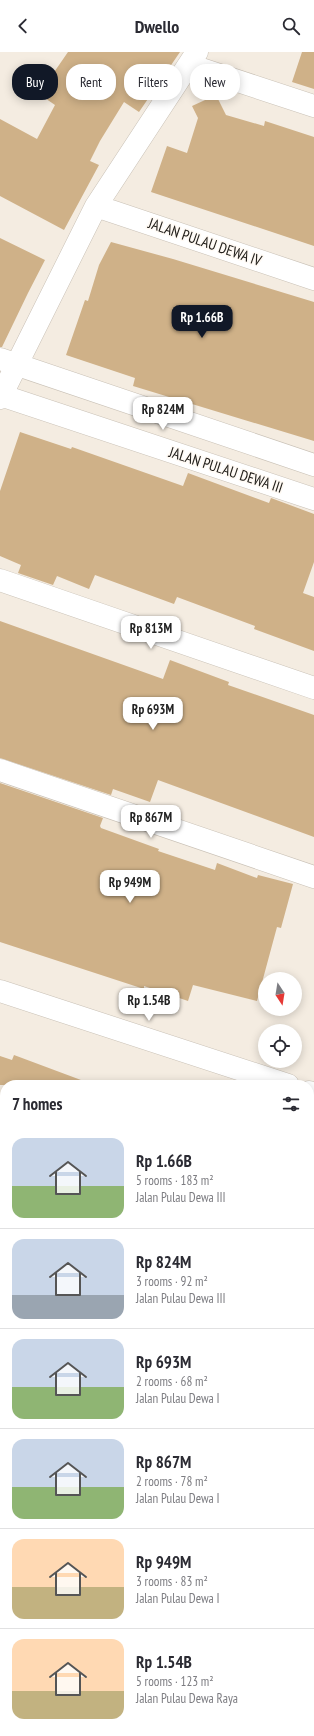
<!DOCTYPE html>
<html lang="en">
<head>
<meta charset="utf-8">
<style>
  body { margin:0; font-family:"PT Sans Narrow",sans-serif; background:#f2f2f3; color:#2b2b33; height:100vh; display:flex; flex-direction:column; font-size:15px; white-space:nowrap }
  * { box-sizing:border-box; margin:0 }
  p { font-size:13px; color:#7c7c81 }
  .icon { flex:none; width:22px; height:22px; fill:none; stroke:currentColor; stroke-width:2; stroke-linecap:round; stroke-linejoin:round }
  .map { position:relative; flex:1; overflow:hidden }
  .side { position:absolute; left:0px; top:1028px; width:314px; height:656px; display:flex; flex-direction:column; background:#fff; border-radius:16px 16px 0 0; box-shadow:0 2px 10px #0003 }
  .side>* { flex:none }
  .hud { position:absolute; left:12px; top:12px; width:290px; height:36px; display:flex; gap:8px }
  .needle { width:26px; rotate:168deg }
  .controls { position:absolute; left:258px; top:920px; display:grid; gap:8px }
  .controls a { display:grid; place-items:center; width:44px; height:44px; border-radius:50%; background:#fff; box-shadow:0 2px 10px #0003; font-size:20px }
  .price { position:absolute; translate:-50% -34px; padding:0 9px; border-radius:8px; background:#fff; color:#222; font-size:13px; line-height:26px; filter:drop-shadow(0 1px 2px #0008) }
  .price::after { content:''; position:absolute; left:50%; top:24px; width:12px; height:9px; margin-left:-6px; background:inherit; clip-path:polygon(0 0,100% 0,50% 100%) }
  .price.active { background:#111827; color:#fff }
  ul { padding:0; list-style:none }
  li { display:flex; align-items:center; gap:12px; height:100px; padding:0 12px }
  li+li { border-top:1px solid #e1e1e2 }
  li span { display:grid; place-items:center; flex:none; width:112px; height:80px; border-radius:12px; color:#555 }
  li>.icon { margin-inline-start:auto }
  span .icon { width:48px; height:48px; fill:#fffc; stroke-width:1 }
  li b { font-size:17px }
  h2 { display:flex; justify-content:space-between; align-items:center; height:48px; padding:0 12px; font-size:17px }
  .pill { padding:0 14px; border-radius:16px; background:#fff; box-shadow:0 2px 10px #0003; font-size:14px; line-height:36px }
  .pill.active { background:#111827; color:#fff }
  header { display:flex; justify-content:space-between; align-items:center; height:52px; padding:0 12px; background:#fff; font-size:18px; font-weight:800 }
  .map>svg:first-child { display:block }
  .building { fill:#cfb188 }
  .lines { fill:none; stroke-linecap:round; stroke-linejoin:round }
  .minor-casing { stroke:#c9c1b6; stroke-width:23 }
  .minor { stroke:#fff; stroke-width:22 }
  .labels { text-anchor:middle; stroke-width:3; stroke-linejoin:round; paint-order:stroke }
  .street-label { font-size:15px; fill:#23201c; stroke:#fffaf4 }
</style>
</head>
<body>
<header><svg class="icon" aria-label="back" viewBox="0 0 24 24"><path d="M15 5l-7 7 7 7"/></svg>Dwello<svg class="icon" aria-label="search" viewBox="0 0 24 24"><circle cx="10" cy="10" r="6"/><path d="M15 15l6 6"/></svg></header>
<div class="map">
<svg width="314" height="1684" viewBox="0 0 314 1684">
  <rect width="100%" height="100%" fill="#f4ece1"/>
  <path class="building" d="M 68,0 L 180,0 L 139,60 L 124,50 L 100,89 L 90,109 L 99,113 L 64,178 L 0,144 L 0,67 L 37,87 L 55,53 L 39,42 Z
    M 302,0 L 314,0 L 314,37 L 292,30 Z
    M 216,43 L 226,63 L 264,74 L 265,69 L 314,85 L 314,194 L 151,140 L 167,94 L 187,101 L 198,66 L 192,54 Z
    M 0,186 L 45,208 L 28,241 L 2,295 L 0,295 Z
    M 111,190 L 173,207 L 314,250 L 314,389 L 133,334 L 135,326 L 66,303 L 85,248 L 88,249 L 99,213 Z
    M 20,380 L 71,397 L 72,395 L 183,434 L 188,421 L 269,451 L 271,446 L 314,462 L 314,510 L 303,541 L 314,545 L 314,599 L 254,577 L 255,574 L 177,545 L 174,552 L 95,523 L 89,537 L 57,524 L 53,533 L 18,521 L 21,513 L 0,504 L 0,439 Z
    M 0,569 L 163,627 L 170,608 L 229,630 L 228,633 L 314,663 L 314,785 L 158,728 L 150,750 L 113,737 L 111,743 L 0,706 Z
    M 0,731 L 103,766 L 100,774 L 101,776 L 159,797 L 158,799 L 215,818 L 217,811 L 257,826 L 258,823 L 293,832 L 281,876 L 277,875 L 257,949 L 193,933 L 188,949 L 144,934 L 144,937 L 0,890 Z
    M 14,1003 L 89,1031 L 88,1033 L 0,1033 L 0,1004 L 12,1008 Z"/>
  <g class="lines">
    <defs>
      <path id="minor" d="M 189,13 L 314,54
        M 96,154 L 314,227
        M 0,307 L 314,413
        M 0,343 L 314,447
        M 0,346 L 96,154 L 197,0
        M 0,528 L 314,636
        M 0,718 L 314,825
        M 0,939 L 288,1033
        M 309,1040 L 314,1042
        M 0,1175 L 5,1176
        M 309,1277 L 314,1279
        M 0,1429 L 5,1430
        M 309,1460 L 314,1462
        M 287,1679 L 305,1684
        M 0,1681 L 14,1684
        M 33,1684 L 33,1679"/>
    </defs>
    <use href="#minor" class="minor-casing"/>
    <use href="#minor" class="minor"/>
  </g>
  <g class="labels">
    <g class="street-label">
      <text transform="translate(205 190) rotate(19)" y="5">JALAN PULAU DEWA IV</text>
      <text transform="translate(226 418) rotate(18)" y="5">JALAN PULAU DEWA III</text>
    </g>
  </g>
</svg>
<div class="controls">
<a><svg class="needle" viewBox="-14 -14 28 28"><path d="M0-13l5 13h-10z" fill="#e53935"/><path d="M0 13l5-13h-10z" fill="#7c7c81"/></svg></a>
<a><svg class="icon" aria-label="locate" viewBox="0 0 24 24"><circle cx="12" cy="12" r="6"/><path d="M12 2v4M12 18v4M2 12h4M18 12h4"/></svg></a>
</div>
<b class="price active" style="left:202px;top:287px">Rp 1.66B</b>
<b class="price" style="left:163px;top:379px">Rp 824M</b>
<b class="price" style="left:151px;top:598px">Rp 813M</b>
<b class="price" style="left:153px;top:679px">Rp 693M</b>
<b class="price" style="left:151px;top:787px">Rp 867M</b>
<b class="price" style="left:130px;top:852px">Rp 949M</b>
<b class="price" style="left:149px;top:970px">Rp 1.54B</b>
<div class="hud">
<a class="pill active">Buy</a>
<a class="pill">Rent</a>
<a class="pill">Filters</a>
<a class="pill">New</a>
</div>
<section class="side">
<h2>7 homes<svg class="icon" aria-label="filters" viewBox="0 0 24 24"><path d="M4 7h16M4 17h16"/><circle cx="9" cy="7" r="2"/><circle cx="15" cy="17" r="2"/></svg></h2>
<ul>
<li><span style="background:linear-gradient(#c9d6e8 60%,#8fb573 0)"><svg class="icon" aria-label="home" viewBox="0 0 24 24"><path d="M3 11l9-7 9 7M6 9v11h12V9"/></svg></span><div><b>Rp 1.66B</b><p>5 rooms · 183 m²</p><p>Jalan Pulau Dewa III</p></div></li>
<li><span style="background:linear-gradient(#c9d6e8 70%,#9aa5b1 0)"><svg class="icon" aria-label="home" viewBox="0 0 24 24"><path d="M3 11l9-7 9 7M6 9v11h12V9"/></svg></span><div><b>Rp 824M</b><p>3 rooms · 92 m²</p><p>Jalan Pulau Dewa III</p></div></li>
<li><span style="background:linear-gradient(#c9d6e8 60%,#8fb573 0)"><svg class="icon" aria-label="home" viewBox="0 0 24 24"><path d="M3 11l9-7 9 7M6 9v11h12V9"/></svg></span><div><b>Rp 693M</b><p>2 rooms · 68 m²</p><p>Jalan Pulau Dewa I</p></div></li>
<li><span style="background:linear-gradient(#c9d6e8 60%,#8fb573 0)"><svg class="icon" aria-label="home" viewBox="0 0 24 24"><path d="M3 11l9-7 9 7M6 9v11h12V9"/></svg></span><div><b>Rp 867M</b><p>2 rooms · 78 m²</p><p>Jalan Pulau Dewa I</p></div></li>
<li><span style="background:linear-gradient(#ffd9b3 60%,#c2b280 0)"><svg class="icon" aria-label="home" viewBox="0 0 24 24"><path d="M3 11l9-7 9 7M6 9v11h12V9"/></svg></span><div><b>Rp 949M</b><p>3 rooms · 83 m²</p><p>Jalan Pulau Dewa I</p></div></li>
<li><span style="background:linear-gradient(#ffd9b3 65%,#c2b280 0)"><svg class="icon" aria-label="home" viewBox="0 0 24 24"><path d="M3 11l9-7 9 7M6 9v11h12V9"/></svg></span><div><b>Rp 1.54B</b><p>5 rooms · 123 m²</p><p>Jalan Pulau Dewa Raya</p></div></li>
</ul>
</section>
</div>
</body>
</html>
